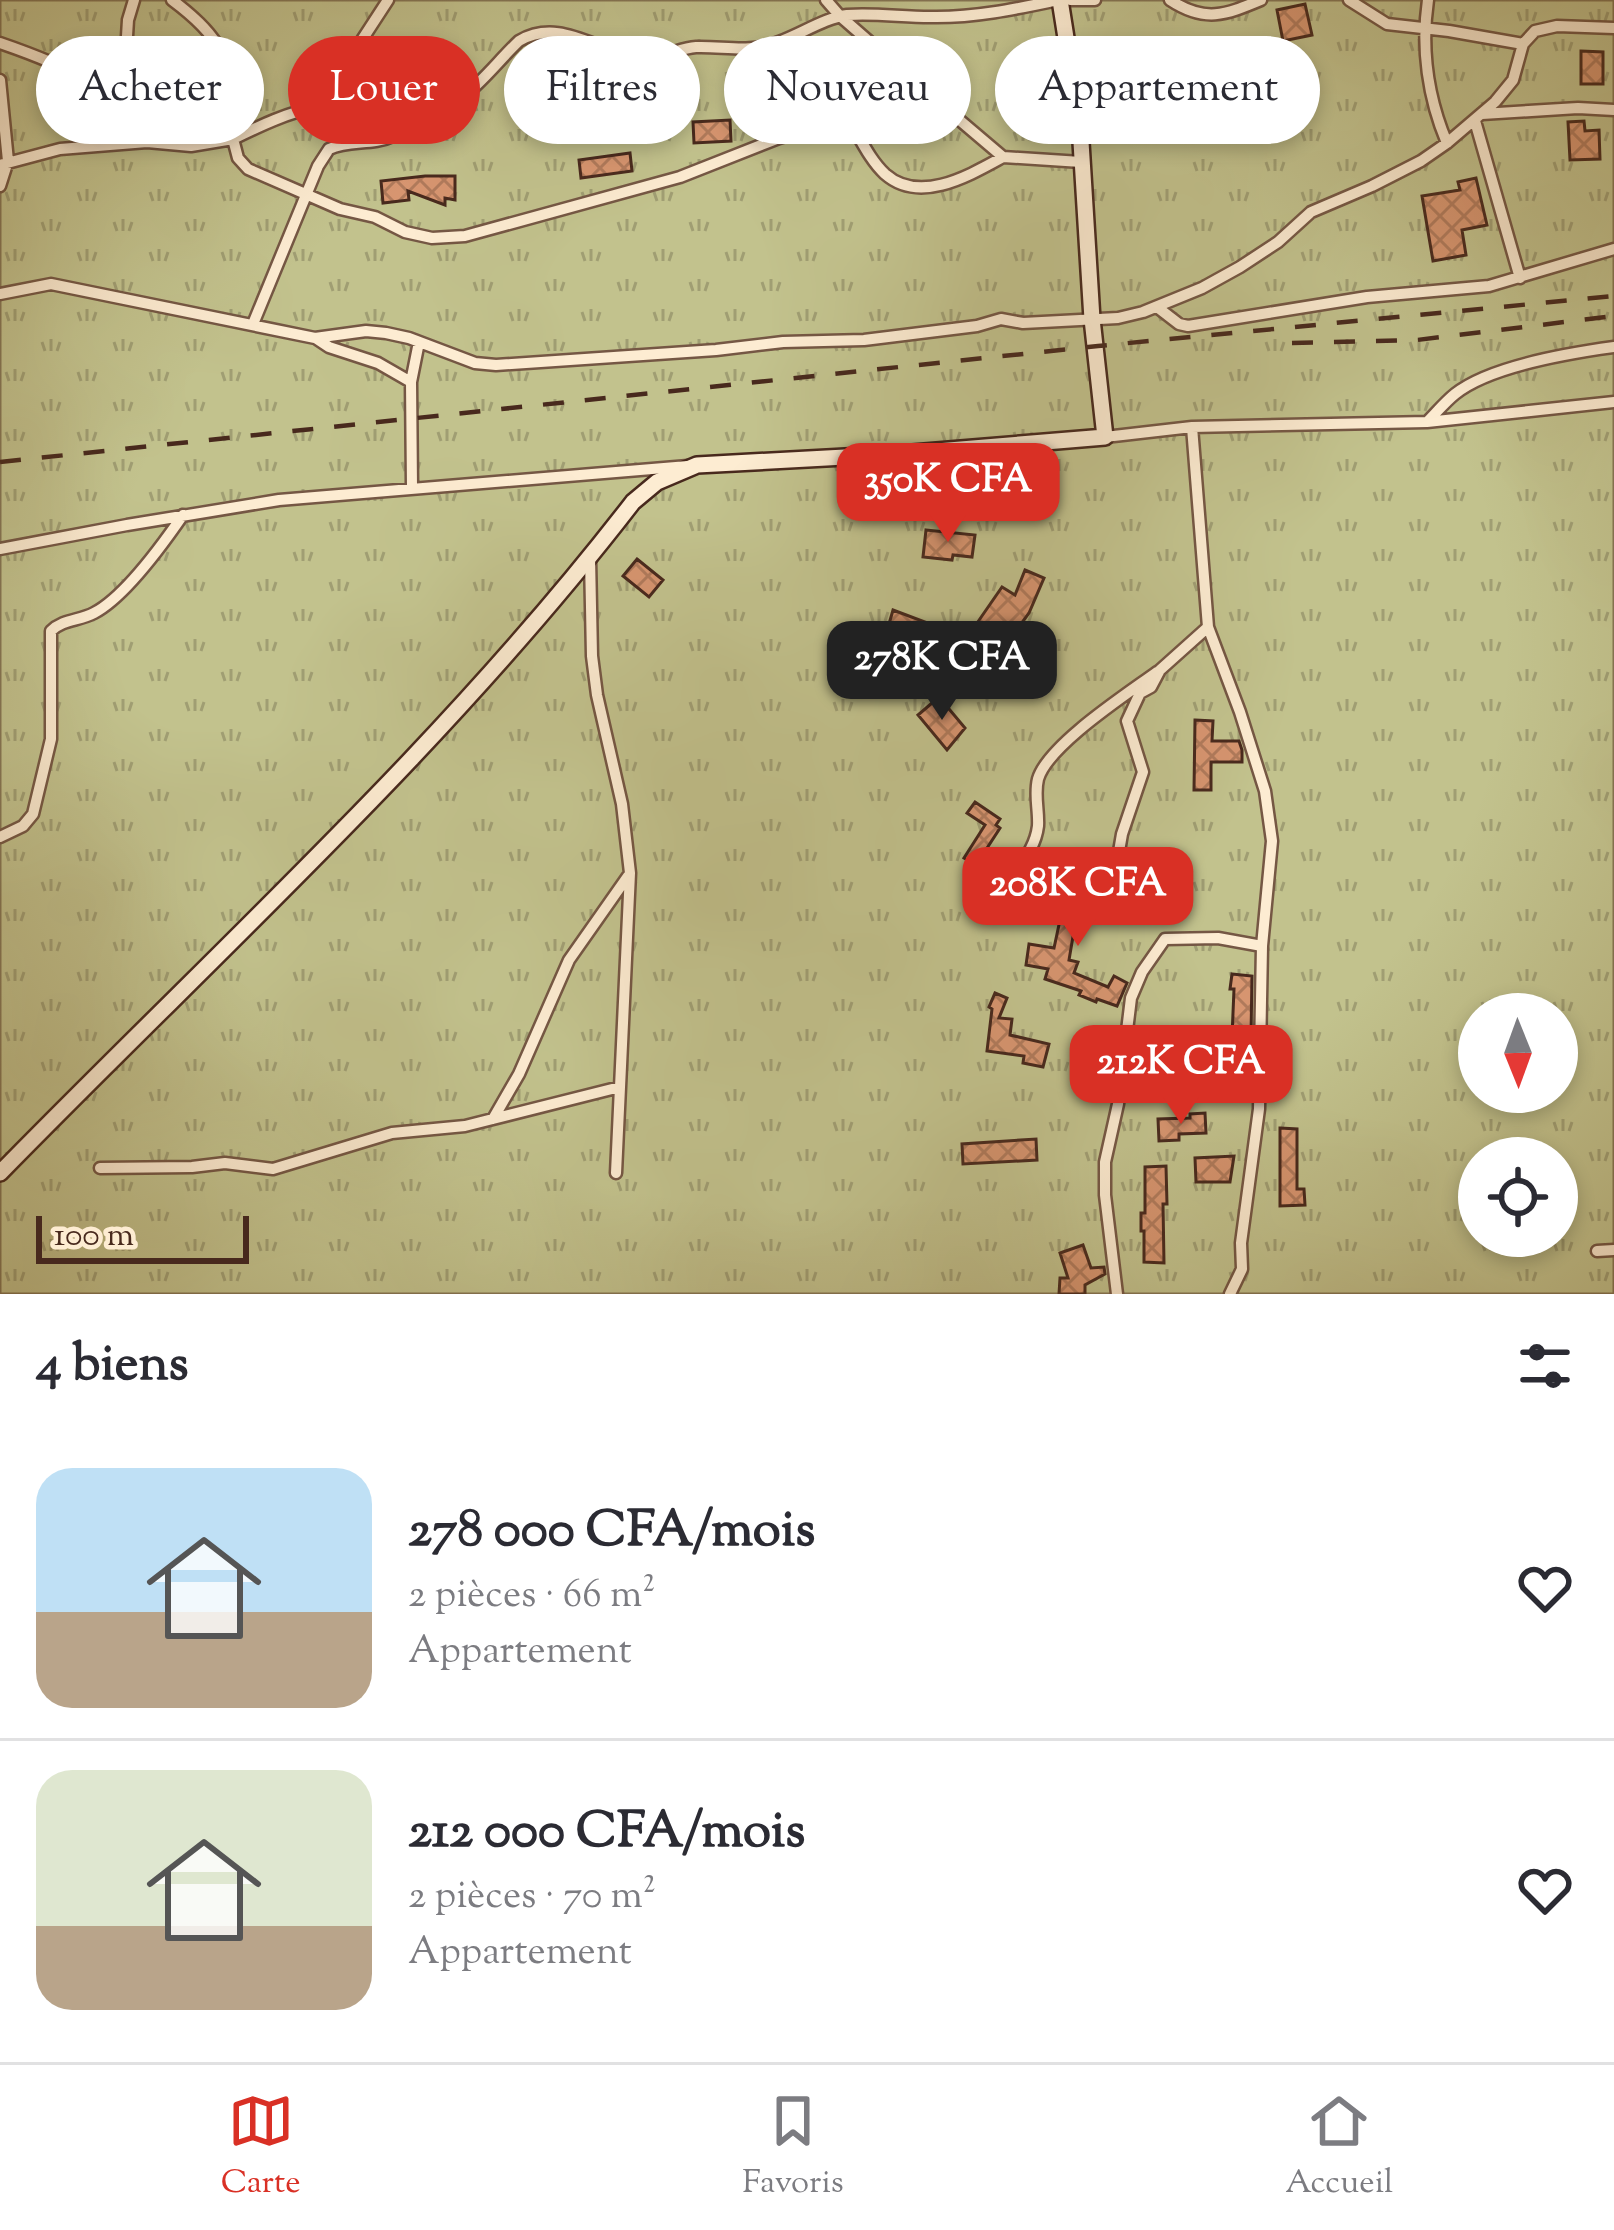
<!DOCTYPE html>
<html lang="fr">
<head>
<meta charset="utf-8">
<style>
  body { margin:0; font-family:"Sorts Mill Goudy",serif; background:#f7f7f7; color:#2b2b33; height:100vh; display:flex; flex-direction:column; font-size:45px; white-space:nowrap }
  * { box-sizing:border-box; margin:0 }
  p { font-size:39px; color:#7c7c81 }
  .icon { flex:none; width:66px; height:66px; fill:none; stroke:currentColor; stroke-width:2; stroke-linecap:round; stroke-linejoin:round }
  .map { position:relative; height:1294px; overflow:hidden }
  .side { display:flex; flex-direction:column; background:#fff; flex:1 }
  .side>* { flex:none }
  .guide { position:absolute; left:36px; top:36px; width:1542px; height:108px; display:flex; gap:24px }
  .needle { width:78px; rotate:179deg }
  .tools { position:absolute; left:1458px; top:993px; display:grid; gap:24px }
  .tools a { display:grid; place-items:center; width:120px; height:120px; border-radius:50%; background:#fff; box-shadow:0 6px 18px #0003; font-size:60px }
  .scale { position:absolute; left:36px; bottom:30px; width:213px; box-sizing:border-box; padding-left:12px; border:6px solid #48291d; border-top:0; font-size:33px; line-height:42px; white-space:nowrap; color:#48291d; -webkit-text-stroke:9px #fdecd2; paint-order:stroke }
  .price { position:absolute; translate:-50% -102px; padding:0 27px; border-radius:24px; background:#d93025; color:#fff; font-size:39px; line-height:78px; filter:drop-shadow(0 3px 6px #0008) }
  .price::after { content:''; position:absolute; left:50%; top:72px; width:36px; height:27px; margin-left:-18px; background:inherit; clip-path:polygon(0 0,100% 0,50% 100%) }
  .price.current { background:#222; color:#fff }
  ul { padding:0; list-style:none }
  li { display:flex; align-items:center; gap:36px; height:300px; padding:0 36px }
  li+li { border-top:3px solid #e1e1e2 }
  li span { display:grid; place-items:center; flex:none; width:336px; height:240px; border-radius:36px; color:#555 }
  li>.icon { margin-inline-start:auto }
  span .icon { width:144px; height:144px; fill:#fffc; stroke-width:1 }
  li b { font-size:51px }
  h2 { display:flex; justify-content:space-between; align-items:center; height:144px; padding:0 36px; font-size:51px }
  .tag { padding:0 42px; border-radius:54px; background:#fff; box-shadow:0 6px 18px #0003; font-size:42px; line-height:108px }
  .tag.current { background:#d93025; color:#fff }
  .tabs { display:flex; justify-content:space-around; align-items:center; height:168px; border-top:3px solid #e1e1e2; background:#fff; font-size:33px; color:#7c7c81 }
  .tabs a { display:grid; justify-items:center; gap:6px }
  .tabs .current { color:#d93025 }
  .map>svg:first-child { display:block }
  .grass { fill:url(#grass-tufts); stroke:#857655; stroke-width:3; fill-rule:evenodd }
  .building { fill:url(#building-cross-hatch); stroke:#48291d; stroke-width:3 }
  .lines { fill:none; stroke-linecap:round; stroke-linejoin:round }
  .street-casing { stroke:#755744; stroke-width:15 }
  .secondary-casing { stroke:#48291d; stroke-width:20 }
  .street { stroke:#fdecd2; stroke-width:10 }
  .secondary { stroke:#fdecd2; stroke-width:15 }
  .rail { stroke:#48291d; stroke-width:4.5; stroke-dasharray:21 21; stroke-linecap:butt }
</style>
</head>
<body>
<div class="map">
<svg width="1614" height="1294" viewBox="0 0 1614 1294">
  <defs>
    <pattern id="grass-tufts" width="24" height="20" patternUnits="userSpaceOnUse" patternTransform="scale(3)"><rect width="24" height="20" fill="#c2c28d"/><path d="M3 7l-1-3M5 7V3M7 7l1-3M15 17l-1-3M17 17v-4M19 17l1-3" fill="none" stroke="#a09e73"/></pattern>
    <pattern id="building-cross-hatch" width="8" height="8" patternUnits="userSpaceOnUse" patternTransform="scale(3)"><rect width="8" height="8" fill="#d79570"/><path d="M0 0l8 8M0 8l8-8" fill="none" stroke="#b07a5b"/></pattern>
  </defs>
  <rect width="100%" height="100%" fill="#fce1b9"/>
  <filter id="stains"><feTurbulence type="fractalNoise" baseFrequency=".00167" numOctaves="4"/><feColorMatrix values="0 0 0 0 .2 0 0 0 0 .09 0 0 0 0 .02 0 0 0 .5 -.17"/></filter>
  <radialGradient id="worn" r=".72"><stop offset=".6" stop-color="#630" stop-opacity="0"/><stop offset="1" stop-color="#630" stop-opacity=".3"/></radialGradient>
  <path class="grass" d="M 0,0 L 1614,0 L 1614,1294 L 0,1294 ZM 1479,1014 L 1557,1014 L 1557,1092 L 1479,1092 ZM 1479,1158 L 1557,1158 L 1557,1236 L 1479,1236 Z"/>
  <path class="building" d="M 1305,4 L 1312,35 L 1283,41 L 1277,10 Z
    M 1581,51 L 1603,52 L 1603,84 L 1581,84 Z
    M 730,120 L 731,141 L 694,143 L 693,122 Z
    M 1584,121 L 1585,131 L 1599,130 L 1600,159 L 1570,160 L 1568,122 Z
    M 630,153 L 632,171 L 581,178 L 579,160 Z
    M 425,176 L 455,176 L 455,200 L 445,198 L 445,205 L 408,191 L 409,200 L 383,203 L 381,181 Z
    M 1476,178 L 1487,225 L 1462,230 L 1466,255 L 1433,261 L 1422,196 L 1460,190 L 1458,182 Z
    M 926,530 L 975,535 L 972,557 L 953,555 L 952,560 L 923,557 Z
    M 637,559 L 663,580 L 649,597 L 623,576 Z
    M 1025,570 L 1044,578 L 1029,613 L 1005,646 L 975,626 L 1002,587 L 1015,595 Z
    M 893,610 L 941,628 L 927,659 L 931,662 L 915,684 L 882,662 L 905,628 L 889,624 Z
    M 939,697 L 965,728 L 947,750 L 918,715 Z
    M 1195,720 L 1213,721 L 1212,741 L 1239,741 L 1242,750 L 1242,762 L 1211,762 L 1211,790 L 1194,790 Z
    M 975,802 L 1000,819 L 996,825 L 1000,828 L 976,865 L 964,858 L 985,825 L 967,813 Z
    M 1108,890 L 1129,896 L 1123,919 L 1084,908 L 1083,914 L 1077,913 L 1069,960 L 1078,962 L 1074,973 L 1108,987 L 1114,976 L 1127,983 L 1117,1006 L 1097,999 L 1096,1002 L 1079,995 L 1081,991 L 1045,979 L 1048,969 L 1026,965 L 1029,944 L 1054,948 L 1066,892 L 1105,903 Z
    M 1232,974 L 1252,976 L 1251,1036 L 1232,1037 L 1234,989 L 1230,989 Z
    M 995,993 L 1007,998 L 999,1018 L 1012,1019 L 1010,1035 L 1049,1044 L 1043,1067 L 1023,1063 L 1024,1056 L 987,1051 L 992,1009 L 989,1007 Z
    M 1205,1113 L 1206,1133 L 1179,1134 L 1179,1140 L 1159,1141 L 1158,1119 L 1190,1118 L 1190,1114 Z
    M 1280,1128 L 1297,1129 L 1297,1189 L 1304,1189 L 1305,1205 L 1280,1206 Z
    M 1036,1139 L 1037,1160 L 963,1164 L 962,1144 Z
    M 1234,1156 L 1230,1182 L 1196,1182 L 1195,1158 Z
    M 1166,1166 L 1167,1204 L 1163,1204 L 1164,1263 L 1144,1262 L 1144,1231 L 1141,1231 L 1141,1213 L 1145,1213 L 1145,1167 Z
    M 1083,1245 L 1091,1268 L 1104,1267 L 1105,1274 L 1085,1285 L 1085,1294 L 1059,1294 L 1060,1278 L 1068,1278 L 1060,1253 Z"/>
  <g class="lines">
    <defs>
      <path id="street" d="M 172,0 C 239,50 223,66 233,139 C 284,114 354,80 401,132
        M 826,0 L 840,16 L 950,112
        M 1070,0 L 1095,0
        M 1170,0 C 1205,23 1225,15 1261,0
        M 1349,0 L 1387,24 L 1449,31 L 1523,44
        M 1428,0 C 1421,48 1428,98 1447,143
        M 0,43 C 67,66 118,89 165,143
        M 0,80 L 8,161 L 0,186
        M 123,100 L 128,20 L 134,0
        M 319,106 L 388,0
        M 1482,114 L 1578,108 L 1614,110
        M 1475,121 L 1520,278
        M 852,125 C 862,142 871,161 885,174 C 920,205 970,175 1003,157
        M 0,165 L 60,149 L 147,142 L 191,146 L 233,139 L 238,158 L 248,169 L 340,209 L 375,217 L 405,232 L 432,238 L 465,236 L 680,177 L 779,138 L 815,127 L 852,125 L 907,115 L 950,112 L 1003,157 L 1081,162
        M 0,294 L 51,284 L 315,338 L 366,331 L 386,333 L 409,338 L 475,363 L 496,365 L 716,350 L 783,342 L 864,340 L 977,326 L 1001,319 L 1023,323 L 1118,318 L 1143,312 L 1202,288 L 1240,267 L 1278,242 L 1311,212 L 1372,186 L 1421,161 L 1447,143 L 1495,102 L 1513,80 L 1523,44 L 1535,31 L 1557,26 L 1614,28
        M 1157,307 L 1179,324 L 1188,326 L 1367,297 L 1489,286 L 1614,249
        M 253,324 L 318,166 L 329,149 C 349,139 372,146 393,136 C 411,128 443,112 459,100 C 481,84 499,60 519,41 C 565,14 605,61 651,57 C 667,56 681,48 696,47 C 721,46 745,52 770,45 C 795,38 823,18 847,15 C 875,13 902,17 930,17 C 973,18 1016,9 1058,0
        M 317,339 L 329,347 L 378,363 L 411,382
        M 1427,422 C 1436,413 1445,402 1455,394 C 1490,366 1570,353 1614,347
        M 1105,437 L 1192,427 L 1427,422 L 1614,402
        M 412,487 L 411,382 L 419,342
        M 0,549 L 127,525 L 279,500 L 688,466
        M 590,558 L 592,656 L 597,695 L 622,804 L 630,873 L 616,1173
        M 1208,627 L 1240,712 L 1265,791 L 1272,841 L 1262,946 L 1259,1109 L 1241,1243 L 1242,1269 L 1230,1294
        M 0,837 L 23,826 L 33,814 L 51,739 L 51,631 C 63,619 79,621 94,613 C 125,597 163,544 183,515
        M 1117,863 L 1122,834 L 1143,772 L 1127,721 L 1140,693 L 1151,687 L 1160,670 L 1208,627 L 1192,427
        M 1018,869 C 1027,856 1036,843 1038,826 C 1039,810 1034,795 1038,779 C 1048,745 1127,694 1157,672
        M 493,1119 L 519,1074 L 569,960 L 628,876
        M 100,1168 L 192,1167 L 225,1163 L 273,1169 L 392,1133 L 465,1126 L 620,1087
        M 1597,1251 L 1614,1250
        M 1117,1294 L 1105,1195 L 1105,1162 L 1118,1104 L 1131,998 L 1142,972 L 1165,939 L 1218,938 L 1262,946"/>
      <path id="secondary" d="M 0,1173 C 215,953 445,746 633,502 L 657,482 L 697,465 L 900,454 L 1105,437 L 1092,319 L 1080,126 L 1060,0"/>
    </defs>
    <use href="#street" class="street-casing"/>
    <use href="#secondary" class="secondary-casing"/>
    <use href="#street" class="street"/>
    <use href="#secondary" class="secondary"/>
    <path class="rail" d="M 1292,343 L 1417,340 L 1614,316
      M 0,462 L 1098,346 L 1614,296"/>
  </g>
  <rect width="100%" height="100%" filter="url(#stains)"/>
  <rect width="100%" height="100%" fill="url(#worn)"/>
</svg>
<div class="tools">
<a><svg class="needle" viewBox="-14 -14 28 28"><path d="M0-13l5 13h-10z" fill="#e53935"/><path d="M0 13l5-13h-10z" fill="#7c7c81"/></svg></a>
<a><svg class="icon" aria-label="locate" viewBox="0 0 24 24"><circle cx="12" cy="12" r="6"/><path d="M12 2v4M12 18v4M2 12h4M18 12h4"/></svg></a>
</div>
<div class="scale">100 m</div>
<b class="price" style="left:948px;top:545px">350K CFA</b>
<b class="price current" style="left:942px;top:723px">278K CFA</b>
<b class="price" style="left:1078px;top:949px">208K CFA</b>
<b class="price" style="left:1181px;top:1127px">212K CFA</b>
<div class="guide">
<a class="tag">Acheter</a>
<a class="tag current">Louer</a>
<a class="tag">Filtres</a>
<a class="tag">Nouveau</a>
<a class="tag">Appartement</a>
</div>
</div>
<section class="side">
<h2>4 biens<svg class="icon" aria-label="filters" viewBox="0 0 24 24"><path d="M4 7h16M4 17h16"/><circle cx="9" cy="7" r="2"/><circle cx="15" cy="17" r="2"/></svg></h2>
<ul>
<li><span style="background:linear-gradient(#bfe0f5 60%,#b9a48a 0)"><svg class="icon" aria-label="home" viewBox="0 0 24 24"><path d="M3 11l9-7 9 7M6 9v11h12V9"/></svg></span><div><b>278 000 CFA/mois</b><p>2 pièces · 66 m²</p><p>Appartement</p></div><svg class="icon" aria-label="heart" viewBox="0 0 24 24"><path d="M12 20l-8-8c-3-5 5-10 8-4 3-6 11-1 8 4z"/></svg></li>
<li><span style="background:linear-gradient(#dfe7d0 65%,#b9a48a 0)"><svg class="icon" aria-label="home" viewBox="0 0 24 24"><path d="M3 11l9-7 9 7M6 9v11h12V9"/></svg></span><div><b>212 000 CFA/mois</b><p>2 pièces · 70 m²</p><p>Appartement</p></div><svg class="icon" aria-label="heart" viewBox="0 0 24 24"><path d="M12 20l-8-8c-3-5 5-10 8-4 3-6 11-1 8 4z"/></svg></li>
</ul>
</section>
<nav class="tabs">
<a class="current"><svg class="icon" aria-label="map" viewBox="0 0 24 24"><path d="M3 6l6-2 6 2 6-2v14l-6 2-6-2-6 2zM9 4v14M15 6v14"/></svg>Carte</a>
<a><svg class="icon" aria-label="saved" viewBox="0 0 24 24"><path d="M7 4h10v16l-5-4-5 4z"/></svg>Favoris</a>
<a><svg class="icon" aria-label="home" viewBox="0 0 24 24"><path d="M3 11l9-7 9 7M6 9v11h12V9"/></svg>Accueil</a>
</nav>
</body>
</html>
